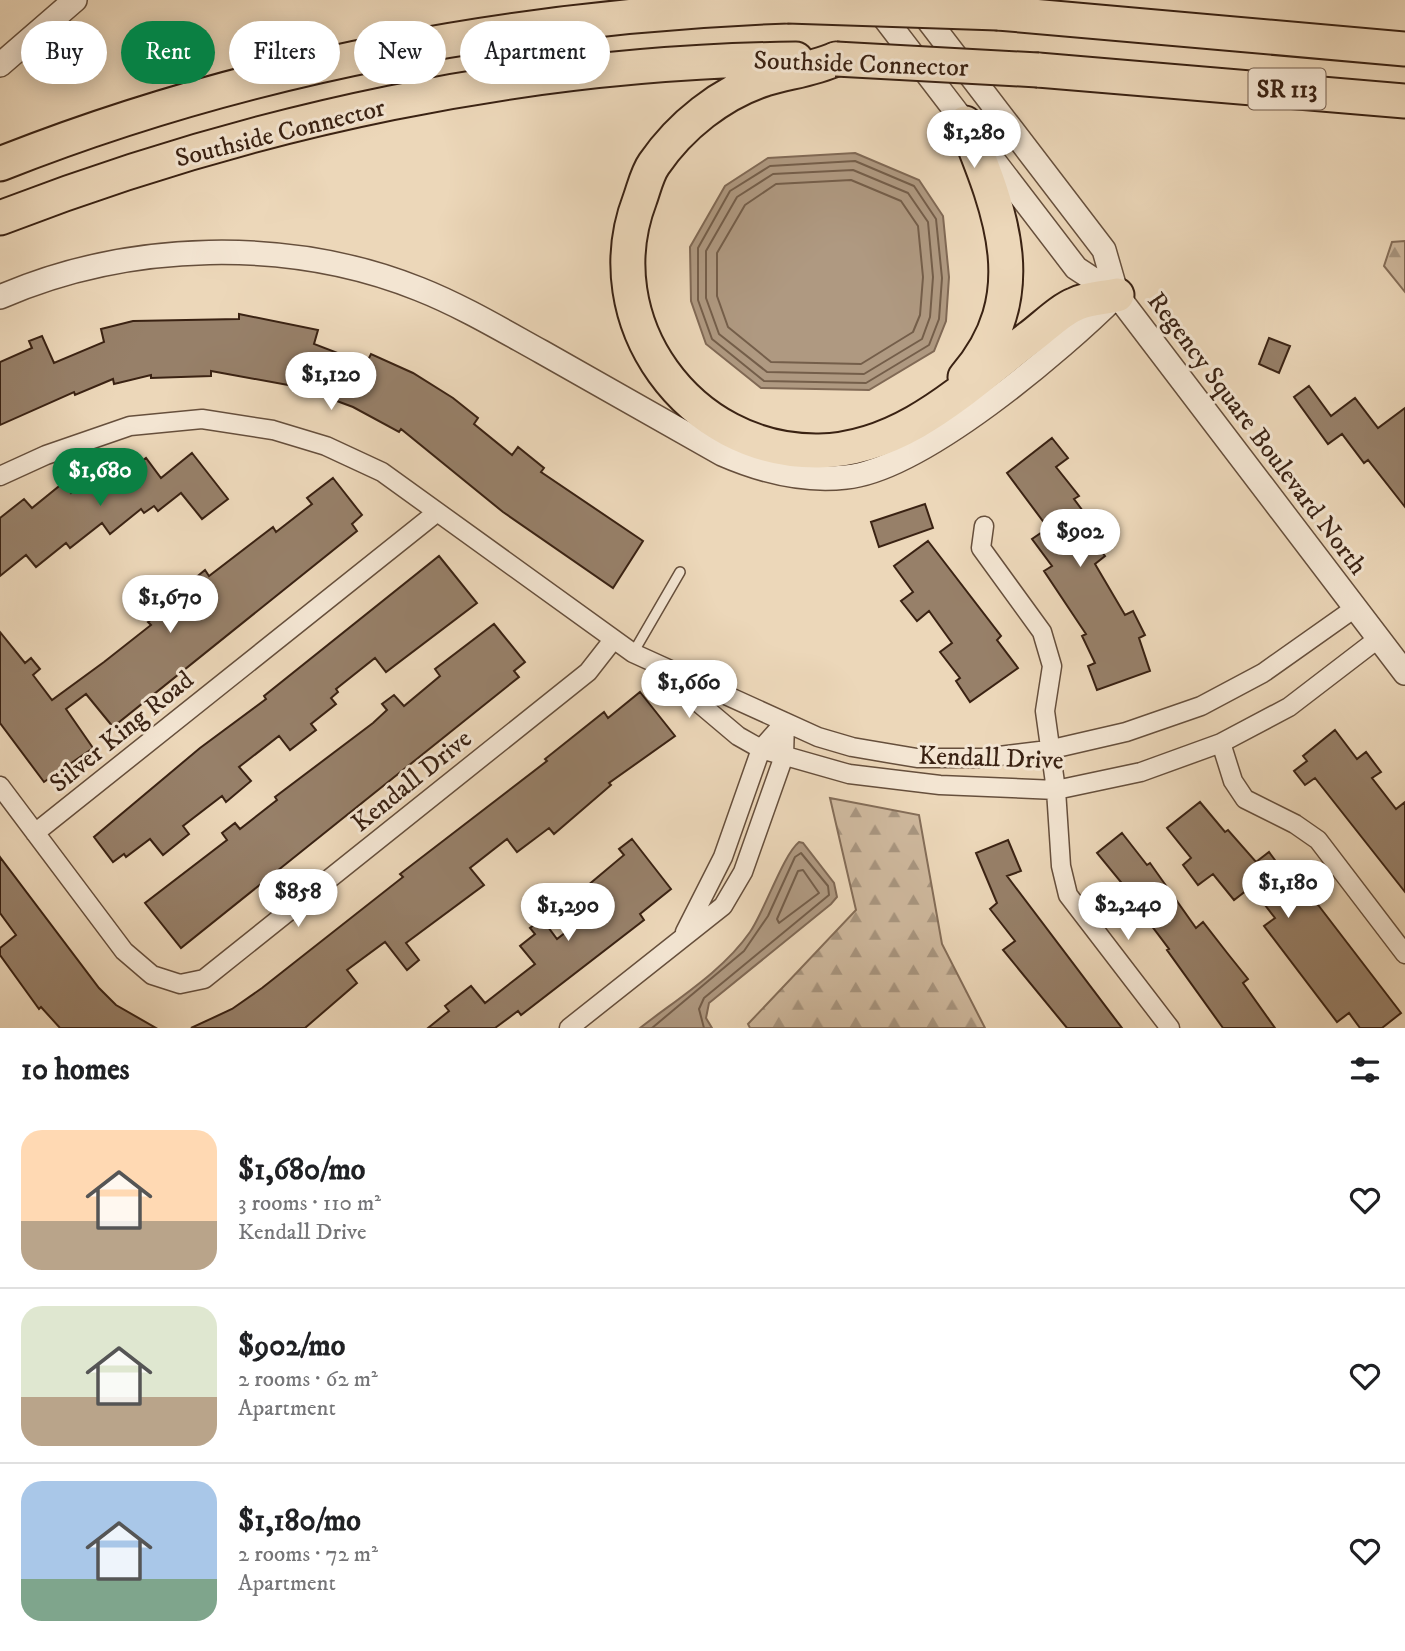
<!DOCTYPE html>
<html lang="en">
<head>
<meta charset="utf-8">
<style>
  body { margin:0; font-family:"IM FELL DW Pica",serif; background:#f6f6f6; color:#202124; height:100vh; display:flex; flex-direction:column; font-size:26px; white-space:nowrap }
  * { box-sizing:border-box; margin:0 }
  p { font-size:23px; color:#757577 }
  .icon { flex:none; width:38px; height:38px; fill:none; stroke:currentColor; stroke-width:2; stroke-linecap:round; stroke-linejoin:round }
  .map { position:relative; height:1028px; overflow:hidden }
  .drawer { display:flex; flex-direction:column; background:#fff; flex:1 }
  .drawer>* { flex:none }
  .banner { position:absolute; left:21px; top:21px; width:700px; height:63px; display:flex; gap:14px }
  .price { position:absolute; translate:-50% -60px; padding:0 16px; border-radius:24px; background:#fff; color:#222; font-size:23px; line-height:46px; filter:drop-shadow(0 2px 4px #0008) }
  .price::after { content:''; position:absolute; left:50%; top:42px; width:21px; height:16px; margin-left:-10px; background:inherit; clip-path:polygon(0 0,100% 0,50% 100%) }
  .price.on { background:#0b8043; color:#fff }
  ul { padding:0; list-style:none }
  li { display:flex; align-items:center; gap:21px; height:175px; padding:0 21px }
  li+li { border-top:2px solid #e0e0e0 }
  li span { display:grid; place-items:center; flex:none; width:196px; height:140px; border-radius:21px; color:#555 }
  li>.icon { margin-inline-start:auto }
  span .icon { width:84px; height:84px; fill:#fffc; stroke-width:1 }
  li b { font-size:30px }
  h2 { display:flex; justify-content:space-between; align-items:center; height:84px; padding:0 21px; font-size:30px }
  .pill { padding:0 24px; border-radius:32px; background:#fff; box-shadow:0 4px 18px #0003; font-size:24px; line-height:63px }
  .pill.on { background:#0b8043; color:#fff }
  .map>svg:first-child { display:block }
  .forest { fill:url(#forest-firs); stroke:#846d58; stroke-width:2 }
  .water { fill:#af9981; stroke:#806955; stroke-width:2 }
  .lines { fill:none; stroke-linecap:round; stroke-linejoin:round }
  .shore { stroke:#745e4a; stroke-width:2 }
  .building { fill:#978069; stroke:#3a2213; stroke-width:2 }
  .service-casing { stroke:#664f3c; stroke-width:12 }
  .minor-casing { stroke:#664f3c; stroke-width:21 }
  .tertiary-casing { stroke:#664f3c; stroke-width:26 }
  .motorway-casing { stroke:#3a2213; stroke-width:37 }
  .service { stroke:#f3e5d2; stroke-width:9 }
  .minor { stroke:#f3e5d2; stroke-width:18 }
  .tertiary { stroke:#f3e5d2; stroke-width:23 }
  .motorway { stroke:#ecd7b9; stroke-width:33 }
  .motorway-bridge-casing { stroke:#3a2213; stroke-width:37; stroke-linecap:butt }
  .motorway-bridge { stroke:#ecd7b9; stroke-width:33 }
  .labels { text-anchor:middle; stroke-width:6; stroke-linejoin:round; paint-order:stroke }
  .shield { fill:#f3e5d2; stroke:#725c4c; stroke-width:2 }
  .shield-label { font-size:24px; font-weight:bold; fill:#3a2213 }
  .street-label { font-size:26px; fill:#3a2213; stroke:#f3e5d2 }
</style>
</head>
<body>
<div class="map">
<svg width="1405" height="1028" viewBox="0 0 1405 1028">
  <defs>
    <pattern id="forest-firs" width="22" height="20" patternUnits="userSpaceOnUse" patternTransform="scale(1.75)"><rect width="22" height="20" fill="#ceb89d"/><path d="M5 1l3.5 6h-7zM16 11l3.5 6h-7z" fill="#a8957f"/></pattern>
  </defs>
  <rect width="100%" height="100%" fill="#ecd7b9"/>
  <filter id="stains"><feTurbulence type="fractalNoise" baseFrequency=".00286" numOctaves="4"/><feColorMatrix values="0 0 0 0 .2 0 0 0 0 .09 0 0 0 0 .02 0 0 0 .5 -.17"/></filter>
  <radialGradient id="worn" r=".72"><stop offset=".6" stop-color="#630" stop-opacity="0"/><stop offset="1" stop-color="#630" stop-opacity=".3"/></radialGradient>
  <path class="forest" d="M 1405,241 L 1405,292 L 1384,266 L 1392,242 Z
    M 830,798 L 919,815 L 942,944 L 985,1028 L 750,1028 L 748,1024 L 856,910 Z"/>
  <path class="water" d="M 855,153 L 919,180 L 943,216 L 949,277 L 946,321 L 934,351 L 869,390 L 761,388 L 706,344 L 691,301 L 690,247 L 725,186 L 768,158 Z
    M 799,842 L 803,843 L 834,883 L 837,897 L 831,904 L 709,1003 L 706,1018 L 712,1028 L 640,1028 C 677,999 723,971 750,932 C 765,910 783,855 799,842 Z"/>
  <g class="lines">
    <path class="shore" d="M 855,161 L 914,186 L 936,219 L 942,278 L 939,319 L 929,345 L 866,383 L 764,381 L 712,339 L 698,300 L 698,248 L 730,191 L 770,166 Z
      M 853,170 L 908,193 L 928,222 L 933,277 L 930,317 L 922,339 L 864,374 L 767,372 L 719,334 L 706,298 L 706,251 L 737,197 L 773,174 Z
      M 851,180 L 901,201 L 918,226 L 923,277 L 920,315 L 913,332 L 861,364 L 771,362 L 728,327 L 717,296 L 717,253 L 745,205 L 776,184 Z
      M 803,870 L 819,893 L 779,923 L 777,919 L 798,871 Z
      M 652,1028 L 744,951 L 768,916 L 795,857 L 801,853 L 828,886 L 829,895 L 704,998 L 699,1009 L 704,1028"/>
  </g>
  <path class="building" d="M 239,314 L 318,330 L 314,344 L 366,364 L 371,354 L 413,373 L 453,398 L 478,418 L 474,424 L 512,455 L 518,447 L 544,468 L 541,472 L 643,541 L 613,588 L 503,512 L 401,429 L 399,432 L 353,407 L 299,387 L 211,371 L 211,376 L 151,378 L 151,375 L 114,384 L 113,379 L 75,395 L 74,392 L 0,425 L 0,362 L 32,348 L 29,341 L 42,336 L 54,363 L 104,342 L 101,329 L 133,321 L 239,319 Z
    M 1269,338 L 1290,346 L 1279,373 L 1259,364 Z
    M 1309,386 L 1331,416 L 1355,398 L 1378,428 L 1405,408 L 1405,507 L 1368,460 L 1364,463 L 1342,434 L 1328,444 L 1294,397 Z
    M 1052,438 L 1068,458 L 1056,467 L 1079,496 L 1074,499 L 1094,526 L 1086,532 L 1105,556 L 1095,564 L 1125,615 L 1133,611 L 1145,635 L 1139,638 L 1150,671 L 1097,690 L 1088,666 L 1095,663 L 1082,636 L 1086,634 L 1044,571 L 1052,566 L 1032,539 L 1048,528 L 1007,473 Z
    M 192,453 L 228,499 L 202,519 L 181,493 L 158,511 L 154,506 L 144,513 L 141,509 L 110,534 L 102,523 L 70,548 L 66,543 L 36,567 L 26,555 L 0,576 L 0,518 L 24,499 L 32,508 L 63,483 L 71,493 L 102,468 L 114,483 L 146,458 L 161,478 Z
    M 333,478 L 362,515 L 352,524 L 357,531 L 113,727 L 86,694 L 66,709 L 93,748 L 44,782 L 0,723 L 0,632 L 25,663 L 31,658 L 40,669 L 33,675 L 52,700 L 104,662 L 151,625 L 148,622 L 198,586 L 193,580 L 205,570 L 209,576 L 273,527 L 276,532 L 312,504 L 307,498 Z
    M 925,504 L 933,528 L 879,547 L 871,522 Z
    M 928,541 L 1001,636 L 997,640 L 1018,668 L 970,702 L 956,681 L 960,678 L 940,652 L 952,643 L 929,611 L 917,621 L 901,601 L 913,592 L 894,566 Z
    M 439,556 L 477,603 L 386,672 L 375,658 L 336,689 L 338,692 L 331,698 L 336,704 L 311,724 L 316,730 L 290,750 L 279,736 L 239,767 L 251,781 L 226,802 L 222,796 L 183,826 L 189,834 L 163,855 L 150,839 L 126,857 L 124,854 L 113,862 L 94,837 L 200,748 L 266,699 L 264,696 Z
    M 494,624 L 525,662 L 514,671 L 519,677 L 181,948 L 145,903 L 227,840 L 222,833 L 235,823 L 240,829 L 277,800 L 275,797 L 373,723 L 387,710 L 382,704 L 394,695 L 404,706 L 440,676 L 435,669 Z
    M 640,692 L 675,736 L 609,783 L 611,785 L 554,834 L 549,828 L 517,852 L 507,839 L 470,868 L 484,885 L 406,943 L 419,960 L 407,970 L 385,942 L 347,970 L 357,983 L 305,1028 L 191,1028 L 232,1009 L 262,988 L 403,877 L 400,874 L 547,761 L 545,759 L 604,712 L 608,718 Z
    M 1335,730 L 1357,759 L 1366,752 L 1381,772 L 1372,778 L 1396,809 L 1405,802 L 1405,892 L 1315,778 L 1305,785 L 1294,771 L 1307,761 L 1303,756 Z
    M 1200,802 L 1225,832 L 1228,830 L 1256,862 L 1269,852 L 1283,871 L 1289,867 L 1401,1013 L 1382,1028 L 1360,1028 L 1349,1013 L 1337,1022 L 1264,926 L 1275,918 L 1251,887 L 1234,900 L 1213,874 L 1198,885 L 1183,865 L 1191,858 L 1167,828 Z
    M 1122,833 L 1147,865 L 1150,863 L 1196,928 L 1203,922 L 1228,954 L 1248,979 L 1243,983 L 1275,1028 L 1223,1028 L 1167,950 L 1169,949 L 1145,917 L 1148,915 L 1097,853 Z
    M 632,839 L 671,889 L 640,914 L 644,920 L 521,1015 L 518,1011 L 495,1028 L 428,1028 L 449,1011 L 445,1006 L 471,986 L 485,1003 L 535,964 L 520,946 L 535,934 L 530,928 L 542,919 L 557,939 L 594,910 L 580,892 L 624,855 L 619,849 Z
    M 1008,840 L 1021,871 L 1007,876 L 1122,1028 L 1067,1028 L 1003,950 L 1015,941 L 990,909 L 997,903 L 976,853 Z
    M 0,857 L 99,988 L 116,1005 L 156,1028 L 60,1028 L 41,1007 L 39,1009 L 0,955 L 0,948 L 16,935 L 0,913 Z"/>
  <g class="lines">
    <defs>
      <path id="service" d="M 633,653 L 680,572"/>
      <path id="minor" d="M 0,476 L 46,455 L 130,426 L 202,419 L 273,430 L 326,446 L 382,472 L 633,653 L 818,737 L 852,747 L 917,758 L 983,758 L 1048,750 L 1126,732 L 1201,706 L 1263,673 L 1355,608
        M 984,526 L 981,548 L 1042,632 L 1052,666 L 1045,711 L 1056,790 L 1061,866 L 1068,895 L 1170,1028
        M 661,671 L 738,736 L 761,749 L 849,774 L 940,785 L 1056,790 L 1141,772 L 1221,743 L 1289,707 L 1379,638
        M 1221,743 L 1233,781 L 1245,799 L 1295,824 L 1318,840 L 1405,954
        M 0,786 L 124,951 L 152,975 L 180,984 L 204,979 L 588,672 L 613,640
        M 35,833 L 436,513
        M 685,932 L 723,857 L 761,749 L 785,722
        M 569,1028 L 723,906 L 743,872 L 784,756 L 785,722"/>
      <path id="tertiary" d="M 873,3 L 1076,268 L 1117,295 L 1405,673
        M 915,3 L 1104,250 L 1117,295
        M 0,65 L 75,0
        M 0,297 C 129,241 289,237 419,289 C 462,306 502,330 542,352 C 602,386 662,420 722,454 C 761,471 803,482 846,477 C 922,470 1063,349 1117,295"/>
      <path id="motorway" d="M 998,13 L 1405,49
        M 836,59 C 813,69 789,72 765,79 C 721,93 680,126 654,164 C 647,174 644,188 640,199 C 593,321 689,453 819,451 C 904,449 965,387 1029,338 C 1043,328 1060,310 1076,304 C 1088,298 1104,298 1117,295
        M 1038,70 L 1405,101
        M 0,164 C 250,65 520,16 788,6
        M 0,218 C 254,120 524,62 796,59
        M 965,377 C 1036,295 1000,210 965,123"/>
    </defs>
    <use href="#service" class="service-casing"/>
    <use href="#minor" class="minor-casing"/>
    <use href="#tertiary" class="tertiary-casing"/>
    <use href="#motorway" class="motorway-casing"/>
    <use href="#service" class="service"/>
    <use href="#minor" class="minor"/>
    <use href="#tertiary" class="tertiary"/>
    <use href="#motorway" class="motorway"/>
    <defs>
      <path id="motorway-bridge" d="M 788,6 L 998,13
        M 836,59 L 1038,70"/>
    </defs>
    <use href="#motorway-bridge" class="motorway-bridge-casing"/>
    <use href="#motorway-bridge" class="motorway-bridge"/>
  </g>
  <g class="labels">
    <rect class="shield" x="1248.5" y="68.5" width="77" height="41" rx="5"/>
    <g class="shield-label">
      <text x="1287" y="97">SR 113</text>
    </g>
    <g class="street-label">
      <text transform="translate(861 63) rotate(2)" y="9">Southside Connector</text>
      <text transform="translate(280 132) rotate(-14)" y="9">Southside Connector</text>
      <text transform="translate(1258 433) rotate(53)" y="9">Regency Square Boulevard North</text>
      <text transform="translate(121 731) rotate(-39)" y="9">Silver King Road</text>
      <text transform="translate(991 757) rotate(2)" y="9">Kendall Drive</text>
      <text transform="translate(411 780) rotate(-39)" y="9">Kendall Drive</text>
    </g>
  </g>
  <rect width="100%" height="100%" filter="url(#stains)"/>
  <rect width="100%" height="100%" fill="url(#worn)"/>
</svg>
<b class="price" style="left:974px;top:170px">$1,280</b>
<b class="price" style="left:331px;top:412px">$1,120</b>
<b class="price on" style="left:100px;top:508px">$1,680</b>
<b class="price" style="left:1080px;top:569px">$902</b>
<b class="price" style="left:170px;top:635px">$1,670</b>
<b class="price" style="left:689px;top:720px">$1,660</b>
<b class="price" style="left:1288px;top:920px">$1,180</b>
<b class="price" style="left:298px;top:929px">$858</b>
<b class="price" style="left:1128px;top:942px">$2,240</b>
<b class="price" style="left:568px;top:943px">$1,290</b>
<div class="banner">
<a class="pill">Buy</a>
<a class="pill on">Rent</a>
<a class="pill">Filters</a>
<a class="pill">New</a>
<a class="pill">Apartment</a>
</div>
</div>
<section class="drawer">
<h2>10 homes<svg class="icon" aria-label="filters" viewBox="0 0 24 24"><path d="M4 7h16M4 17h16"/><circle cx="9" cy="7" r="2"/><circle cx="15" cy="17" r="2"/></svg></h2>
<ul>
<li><span style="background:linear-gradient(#ffd9b3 65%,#b9a48a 0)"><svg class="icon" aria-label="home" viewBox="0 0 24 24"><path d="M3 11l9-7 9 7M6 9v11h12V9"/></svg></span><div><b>$1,680/mo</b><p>3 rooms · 110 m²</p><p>Kendall Drive</p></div><svg class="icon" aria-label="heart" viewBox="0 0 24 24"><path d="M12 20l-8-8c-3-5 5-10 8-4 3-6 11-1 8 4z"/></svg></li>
<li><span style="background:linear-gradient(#dfe7d0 65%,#b9a48a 0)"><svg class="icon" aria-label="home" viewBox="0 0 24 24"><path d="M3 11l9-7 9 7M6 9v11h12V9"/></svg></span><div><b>$902/mo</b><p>2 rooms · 62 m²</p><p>Apartment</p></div><svg class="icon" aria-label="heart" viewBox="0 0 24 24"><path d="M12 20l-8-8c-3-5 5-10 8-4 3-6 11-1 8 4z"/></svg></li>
<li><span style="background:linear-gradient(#a9c7e8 70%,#7fa58c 0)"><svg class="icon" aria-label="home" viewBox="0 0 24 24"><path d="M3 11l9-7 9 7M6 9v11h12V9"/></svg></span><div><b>$1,180/mo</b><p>2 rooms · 72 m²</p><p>Apartment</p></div><svg class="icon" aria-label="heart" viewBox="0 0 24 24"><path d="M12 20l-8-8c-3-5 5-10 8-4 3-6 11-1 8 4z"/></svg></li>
</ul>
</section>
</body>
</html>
